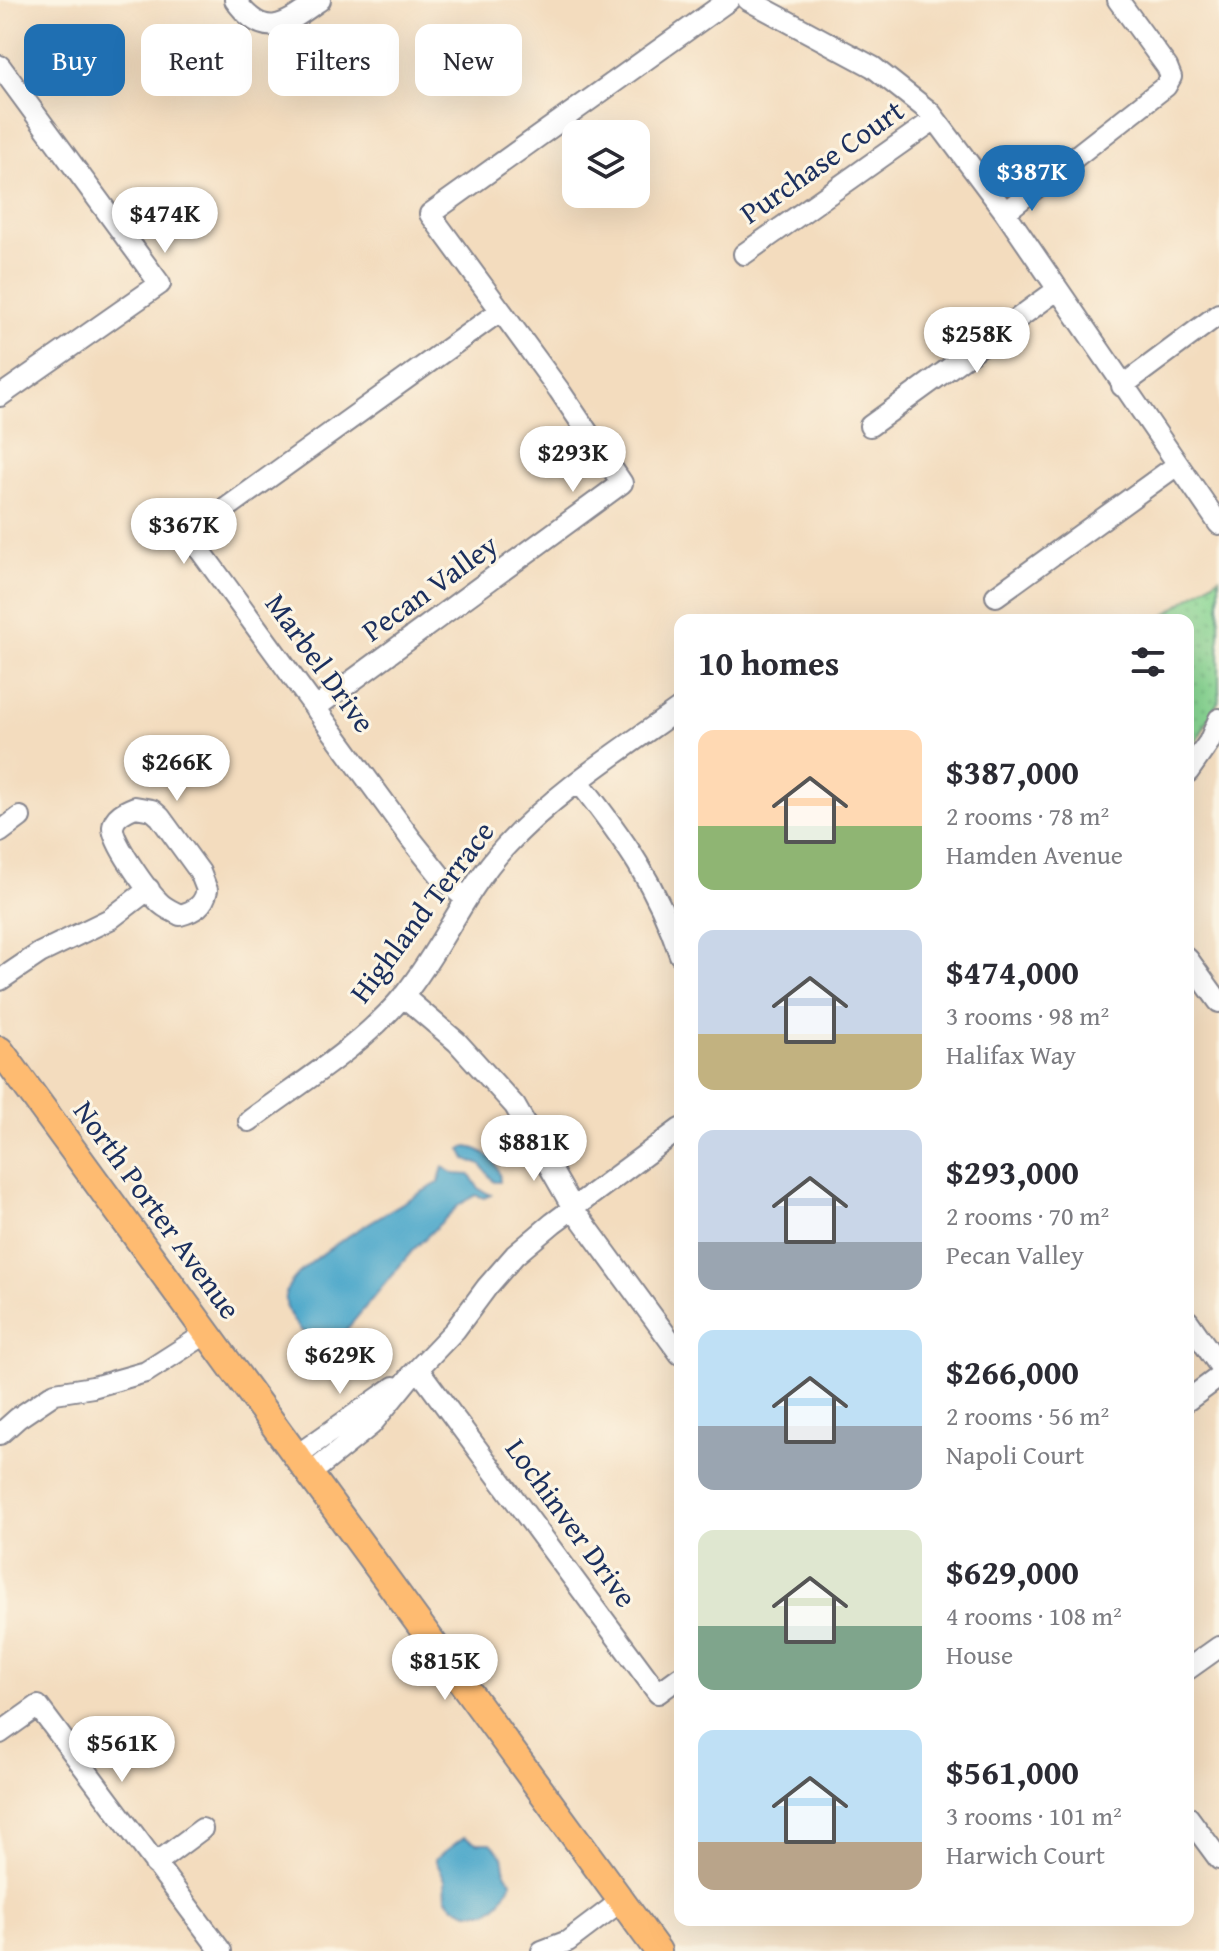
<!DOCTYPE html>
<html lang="en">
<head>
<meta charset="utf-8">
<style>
  body { margin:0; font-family:"Gentium Book Plus",serif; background:#f2f2f3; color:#2b2b33; height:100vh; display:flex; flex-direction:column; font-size:30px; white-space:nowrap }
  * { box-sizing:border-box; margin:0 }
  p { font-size:26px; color:#7c7c81 }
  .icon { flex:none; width:44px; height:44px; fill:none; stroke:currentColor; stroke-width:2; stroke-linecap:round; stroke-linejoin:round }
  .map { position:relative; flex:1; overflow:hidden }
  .panel { position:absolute; left:674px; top:614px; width:520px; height:1312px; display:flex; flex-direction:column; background:#fff; border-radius:16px; box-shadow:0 8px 32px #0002 }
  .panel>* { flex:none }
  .top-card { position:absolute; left:24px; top:24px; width:530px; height:72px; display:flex; gap:16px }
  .fabs { position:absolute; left:562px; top:120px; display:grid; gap:16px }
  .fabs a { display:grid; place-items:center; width:88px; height:88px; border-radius:16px; background:#fff; box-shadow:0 8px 32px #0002; font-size:40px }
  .price { position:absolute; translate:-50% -68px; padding:0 18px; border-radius:28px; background:#fff; color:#222; font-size:26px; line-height:52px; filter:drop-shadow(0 2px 4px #0008) }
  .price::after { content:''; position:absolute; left:50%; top:48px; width:24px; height:18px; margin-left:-12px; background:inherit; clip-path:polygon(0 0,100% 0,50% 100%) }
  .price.current { background:#1f6fb2; color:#fff }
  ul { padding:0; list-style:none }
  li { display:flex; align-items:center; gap:24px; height:200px; padding:0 24px }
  li span { display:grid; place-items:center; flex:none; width:224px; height:160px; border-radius:16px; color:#555 }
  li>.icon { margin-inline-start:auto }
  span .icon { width:96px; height:96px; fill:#fffc; stroke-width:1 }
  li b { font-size:34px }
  h2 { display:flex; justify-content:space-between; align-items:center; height:96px; padding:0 24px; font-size:34px }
  .tag { padding:0 28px; border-radius:16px; background:#fff; box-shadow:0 8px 32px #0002; font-size:28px; line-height:72px }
  .tag.current { background:#1f6fb2; color:#fff }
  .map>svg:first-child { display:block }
  .park { fill:url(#park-dots); stroke:#528278; stroke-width:2 }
  .water { fill:#4ca7ca; stroke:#346b94; stroke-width:2 }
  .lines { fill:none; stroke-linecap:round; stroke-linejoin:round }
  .minor-casing { stroke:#87868e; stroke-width:24 }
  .major-casing { stroke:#87868e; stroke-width:30 }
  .minor { stroke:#fff; stroke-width:20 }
  .major { stroke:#febb71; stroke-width:26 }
  .labels { text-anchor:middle; stroke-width:6; stroke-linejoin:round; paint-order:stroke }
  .street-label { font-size:30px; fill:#1b2f5e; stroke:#fcf5e5 }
</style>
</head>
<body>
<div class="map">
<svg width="1219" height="1951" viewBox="0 0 1219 1951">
  <defs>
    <pattern id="park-dots" width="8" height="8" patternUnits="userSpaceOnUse" patternTransform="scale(2)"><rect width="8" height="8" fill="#88d593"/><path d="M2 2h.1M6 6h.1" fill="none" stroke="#75b781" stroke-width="1.8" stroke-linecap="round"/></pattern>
  </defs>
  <rect width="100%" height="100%" fill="#fcf5e5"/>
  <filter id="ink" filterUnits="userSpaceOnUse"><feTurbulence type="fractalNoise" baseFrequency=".0125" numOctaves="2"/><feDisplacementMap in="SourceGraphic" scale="16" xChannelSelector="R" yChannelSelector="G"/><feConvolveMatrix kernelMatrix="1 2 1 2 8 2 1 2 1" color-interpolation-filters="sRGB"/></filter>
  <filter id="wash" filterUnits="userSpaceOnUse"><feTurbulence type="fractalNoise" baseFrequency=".006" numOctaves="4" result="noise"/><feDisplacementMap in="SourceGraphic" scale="32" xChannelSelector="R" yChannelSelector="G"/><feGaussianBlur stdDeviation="1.8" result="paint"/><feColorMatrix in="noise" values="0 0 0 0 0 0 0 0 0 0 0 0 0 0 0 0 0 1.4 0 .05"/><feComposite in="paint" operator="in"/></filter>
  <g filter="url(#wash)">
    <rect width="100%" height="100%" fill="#f3dcbe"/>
    <path class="park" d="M 1219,577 L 1219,700 L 1196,742 L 1188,752 L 1188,620 L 1158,620 Z"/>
    <path class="water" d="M 467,1147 C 485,1149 500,1163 500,1182 L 494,1182 L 481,1165 L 466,1159 L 461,1149 Z
      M 443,1167 L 455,1174 L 470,1175 L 479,1189 L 491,1195 L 484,1198 L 476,1195 L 459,1205 L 412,1251 L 338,1340 C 321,1346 313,1343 300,1329 C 291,1319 282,1305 287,1290 C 296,1261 408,1200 438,1183 Z
      M 464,1837 L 477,1843 L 491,1843 L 503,1856 L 506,1874 L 512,1882 L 500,1902 L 488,1912 L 468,1912 L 454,1906 L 446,1897 L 445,1880 L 435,1859 Z"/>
  </g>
  <g filter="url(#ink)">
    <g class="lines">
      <defs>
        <path id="minor" d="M 235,0 C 265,42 285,25 320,0
          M 748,0 L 873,67 L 930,112 L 1005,212 L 1219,524
          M 0,66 L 160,284 L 0,396
          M 1005,212 L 1166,86 L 1171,77 L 1167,67 L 1118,0
          M 744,254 L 935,119
          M 1122,386 L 1219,314
          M 870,426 L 1057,290
          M 996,596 L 1177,465
          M 315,708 L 622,483 L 559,390 L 430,214 L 729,0
          M 1188,772 L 1209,742 L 1219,719
          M 579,782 C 624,839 657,885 680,955
          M 135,807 L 152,810 L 160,817 L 200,872 L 207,890 C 204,905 195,911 180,915 C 172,911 164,908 158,901 C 147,890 112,842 113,827 C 114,816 125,811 135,807 Z
          M 0,832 L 20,817
          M 466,899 L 443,879 L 411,839 L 189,535 L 500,311
          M 1188,959 L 1219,1002
          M 0,980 L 40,953 L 110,919 L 149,889
          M 403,996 L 457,1042 L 515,1106 L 573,1208 L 680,1354
          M 249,1121 C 303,1081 362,1046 405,994 C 442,948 464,892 504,848 C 554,793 620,751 680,708
          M 1188,1321 L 1219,1365
          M 418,1369 L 658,1693 L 680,1677
          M 1188,1400 L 1219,1377
          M 0,1434 L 18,1418 L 55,1393 L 93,1387 L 146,1372 L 207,1333
          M 296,1456 L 394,1387
          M 310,1474 L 371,1425 L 411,1376 L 455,1330 L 487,1287 L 515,1255 L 553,1223 L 680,1129
          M 1188,1669 L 1219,1647
          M 0,1733 L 38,1706 L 221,1951
          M 1188,1817 L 1219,1859
          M 155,1864 L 202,1829
          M 542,1951 L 568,1941 L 621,1901"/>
        <path id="major" d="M 0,1050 L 658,1951"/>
      </defs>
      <use href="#minor" class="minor-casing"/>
      <use href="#major" class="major-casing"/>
      <use href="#minor" class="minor"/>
      <use href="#major" class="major"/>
    </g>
  </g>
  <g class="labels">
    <g class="street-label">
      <text transform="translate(822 162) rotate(-35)" y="10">Purchase Court</text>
      <text transform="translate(430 588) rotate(-36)" y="10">Pecan Valley</text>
      <text transform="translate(320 663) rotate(54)" y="10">Marbel Drive</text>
      <text transform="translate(422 912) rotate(-53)" y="10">Highland Terrace</text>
      <text transform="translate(157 1210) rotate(54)" y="10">North Porter Avenue</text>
      <text transform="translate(571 1523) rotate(54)" y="10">Lochinver Drive</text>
    </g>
  </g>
</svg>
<div class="fabs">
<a><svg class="icon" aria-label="layers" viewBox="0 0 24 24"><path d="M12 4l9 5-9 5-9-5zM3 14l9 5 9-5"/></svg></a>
</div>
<b class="price current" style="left:1032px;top:213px">$387K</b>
<b class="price" style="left:165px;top:255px">$474K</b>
<b class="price" style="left:977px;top:375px">$258K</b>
<b class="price" style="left:573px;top:494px">$293K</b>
<b class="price" style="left:184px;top:566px">$367K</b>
<b class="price" style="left:177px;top:803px">$266K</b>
<b class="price" style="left:534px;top:1183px">$881K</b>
<b class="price" style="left:340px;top:1396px">$629K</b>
<b class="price" style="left:445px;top:1702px">$815K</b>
<b class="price" style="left:122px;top:1784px">$561K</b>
<div class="top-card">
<a class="tag current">Buy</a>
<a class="tag">Rent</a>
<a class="tag">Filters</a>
<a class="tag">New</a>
</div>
<section class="panel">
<h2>10 homes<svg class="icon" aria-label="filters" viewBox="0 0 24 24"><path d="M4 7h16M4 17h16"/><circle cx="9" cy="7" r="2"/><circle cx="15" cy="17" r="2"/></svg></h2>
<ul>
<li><span style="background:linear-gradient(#ffd9b3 60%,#8fb573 0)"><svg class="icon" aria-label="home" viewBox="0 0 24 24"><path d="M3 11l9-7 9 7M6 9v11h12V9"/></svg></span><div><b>$387,000</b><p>2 rooms · 78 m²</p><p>Hamden Avenue</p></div></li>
<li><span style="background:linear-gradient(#c9d6e8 65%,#c2b280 0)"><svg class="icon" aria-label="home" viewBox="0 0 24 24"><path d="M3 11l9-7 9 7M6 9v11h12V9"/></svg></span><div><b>$474,000</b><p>3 rooms · 98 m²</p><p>Halifax Way</p></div></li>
<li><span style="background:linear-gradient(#c9d6e8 70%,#9aa5b1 0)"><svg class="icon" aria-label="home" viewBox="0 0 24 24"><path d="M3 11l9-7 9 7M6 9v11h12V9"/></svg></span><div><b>$293,000</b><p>2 rooms · 70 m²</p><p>Pecan Valley</p></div></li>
<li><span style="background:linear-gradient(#bfe0f5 60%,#9aa5b1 0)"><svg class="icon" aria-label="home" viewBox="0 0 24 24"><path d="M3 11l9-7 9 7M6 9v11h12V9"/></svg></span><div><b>$266,000</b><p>2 rooms · 56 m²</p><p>Napoli Court</p></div></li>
<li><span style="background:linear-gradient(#dfe7d0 60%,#7fa58c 0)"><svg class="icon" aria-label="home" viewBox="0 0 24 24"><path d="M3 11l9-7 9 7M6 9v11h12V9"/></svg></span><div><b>$629,000</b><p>4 rooms · 108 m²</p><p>House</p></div></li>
<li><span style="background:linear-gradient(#bfe0f5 70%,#b9a48a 0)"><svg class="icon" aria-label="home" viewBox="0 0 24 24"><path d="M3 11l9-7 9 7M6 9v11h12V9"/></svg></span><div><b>$561,000</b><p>3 rooms · 101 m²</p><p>Harwich Court</p></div></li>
</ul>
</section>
</div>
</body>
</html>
